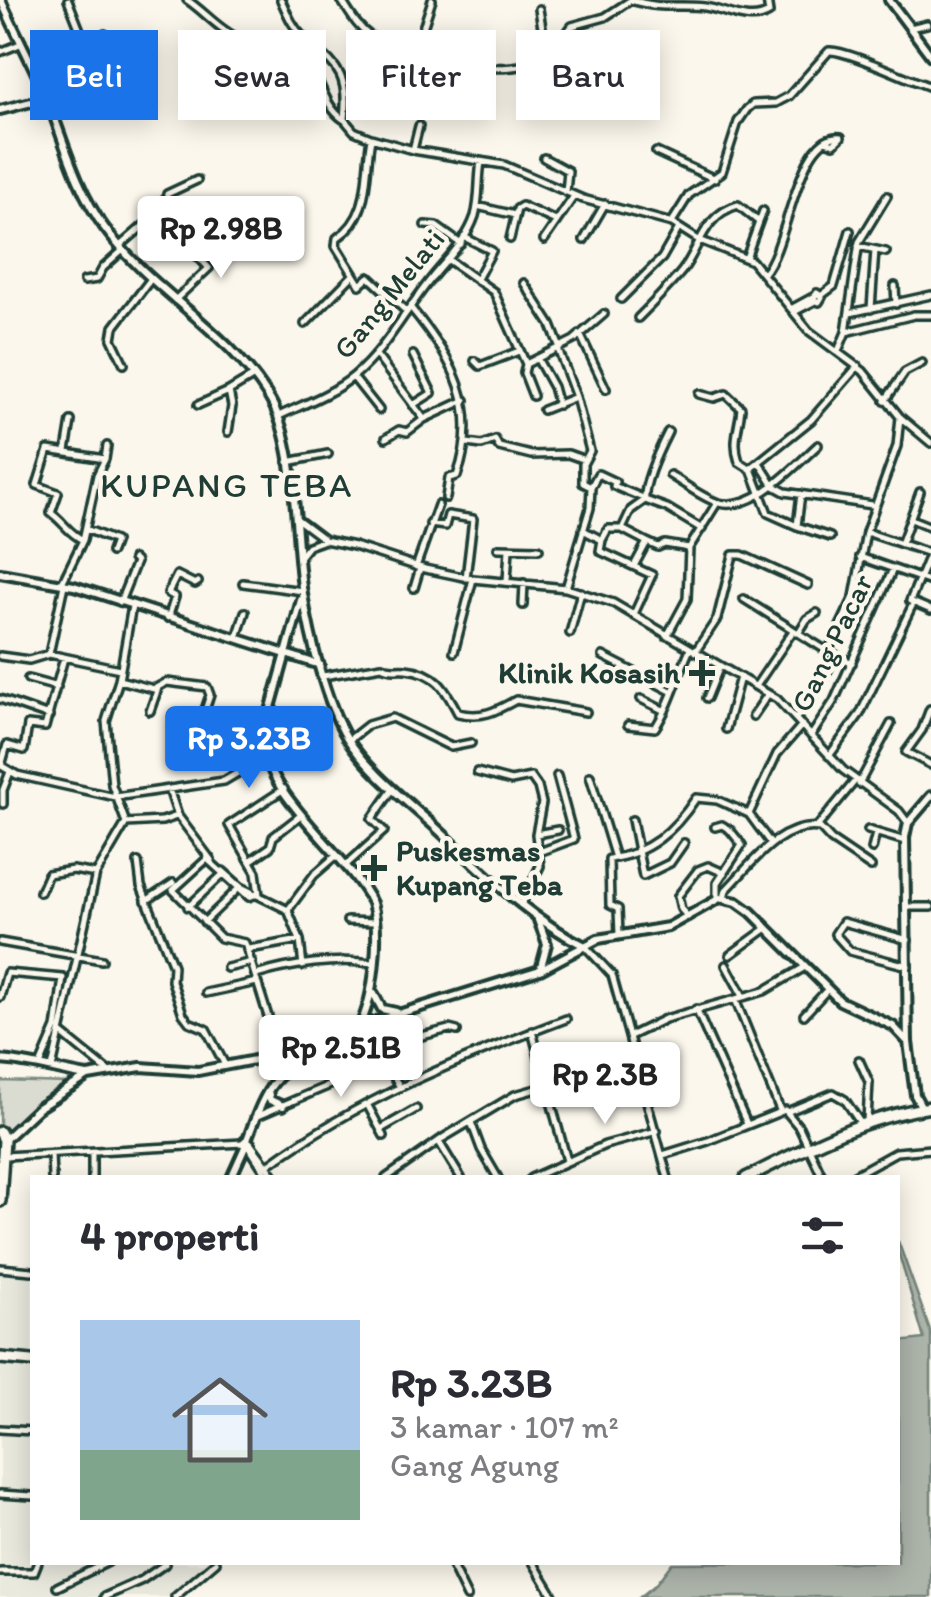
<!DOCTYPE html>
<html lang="id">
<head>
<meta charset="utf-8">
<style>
  body { margin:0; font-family:Itim,sans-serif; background:#f2f2f3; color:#2b2b33; height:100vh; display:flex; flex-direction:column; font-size:38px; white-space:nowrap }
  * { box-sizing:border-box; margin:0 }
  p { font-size:32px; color:#7c7c81 }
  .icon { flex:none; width:55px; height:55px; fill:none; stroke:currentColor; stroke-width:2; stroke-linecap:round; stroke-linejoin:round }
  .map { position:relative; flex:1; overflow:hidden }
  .side { position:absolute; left:30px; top:1175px; width:870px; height:390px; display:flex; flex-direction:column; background:#fff; border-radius:0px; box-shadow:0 5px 25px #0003 }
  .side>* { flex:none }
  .guide { position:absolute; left:30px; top:30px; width:872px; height:90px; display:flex; gap:20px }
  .price { position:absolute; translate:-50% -85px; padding:0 22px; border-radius:10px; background:#fff; color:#222; font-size:32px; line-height:65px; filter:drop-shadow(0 2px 5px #0008) }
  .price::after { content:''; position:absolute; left:50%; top:60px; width:30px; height:22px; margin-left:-15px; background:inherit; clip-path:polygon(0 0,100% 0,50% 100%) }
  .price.active { background:#1a73e8; color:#fff }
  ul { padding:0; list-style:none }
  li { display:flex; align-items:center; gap:30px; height:250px; padding:0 50px }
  li span { display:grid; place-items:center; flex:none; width:280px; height:200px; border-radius:0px; color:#555 }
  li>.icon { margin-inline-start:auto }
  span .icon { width:120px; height:120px; fill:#fffc; stroke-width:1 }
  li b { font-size:42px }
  h2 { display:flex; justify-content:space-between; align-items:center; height:120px; padding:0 50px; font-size:42px }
  .chip { padding:0 35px; border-radius:0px; background:#fff; box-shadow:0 5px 25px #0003; font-size:35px; line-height:90px }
  .chip.active { background:#1a73e8; color:#fff }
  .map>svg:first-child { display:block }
  .built { fill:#eae9de }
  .green { fill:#dbdcd1; stroke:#7d8c82; stroke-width:2.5 }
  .water { fill:#adb4aa; stroke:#74847b; stroke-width:2.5 }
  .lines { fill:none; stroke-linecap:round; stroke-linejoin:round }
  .minor-casing { stroke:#1f3d34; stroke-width:12 }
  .major-casing { stroke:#1f3d34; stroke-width:14 }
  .highway-casing { stroke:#1f3d34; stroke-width:16 }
  .minor { stroke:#fbf7ec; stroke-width:5 }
  .major { stroke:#fbf7ec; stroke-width:6 }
  .highway { stroke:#fbf7ec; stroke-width:9 }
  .poi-dot { fill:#1f3d34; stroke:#fbf7ec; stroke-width:4 }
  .labels { text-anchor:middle; stroke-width:9; stroke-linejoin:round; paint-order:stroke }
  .street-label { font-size:30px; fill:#1f3d34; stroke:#fbf7ec }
  .poi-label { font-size:30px; font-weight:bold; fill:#1f3d34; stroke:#fbf7ec; text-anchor:end }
  .quarter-label { font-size:35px; letter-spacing:2.5px; fill:#1f3d34; stroke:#fbf7ec }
</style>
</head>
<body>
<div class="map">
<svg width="931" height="1597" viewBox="0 0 931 1597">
  <rect width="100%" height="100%" fill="#fbf7ec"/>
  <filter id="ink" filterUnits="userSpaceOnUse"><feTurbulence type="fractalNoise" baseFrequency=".01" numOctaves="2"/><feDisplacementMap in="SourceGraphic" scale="20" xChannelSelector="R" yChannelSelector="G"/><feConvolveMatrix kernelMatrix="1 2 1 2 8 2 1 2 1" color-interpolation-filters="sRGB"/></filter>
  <g filter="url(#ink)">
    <path class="built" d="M 0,1263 L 32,1267 L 32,1562 L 216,1563 L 175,1597 L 0,1597 Z"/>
    <path class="green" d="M 0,1081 L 68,1083 L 37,1104 L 6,1132 L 0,1126 Z"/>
    <path class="water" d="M 898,1241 L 931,1333 L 931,1597 L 640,1597 L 655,1585 L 672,1563 L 898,1562 L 898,1342 L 924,1339 L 898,1251 Z"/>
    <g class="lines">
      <defs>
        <path id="minor" d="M 68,0 L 83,38 L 89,41 L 105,34
          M 187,0 C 204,11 219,30 238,38 C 258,47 280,42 299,55 C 321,70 320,103 343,119
          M 281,0 C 287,13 292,26 302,36 C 334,65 350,70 344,119 L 354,131 L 371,138 L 413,150 L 504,165 L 583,199 L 672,223 L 697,239 L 752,261 L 809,331 L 863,371 L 900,417 L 931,443
          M 341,0 C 350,13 357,27 370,36 C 407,60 511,82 549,56 C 560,50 564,35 572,26 L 605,17 L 631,0 C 663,10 675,4 705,7 C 727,10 749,25 769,13 L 767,0
          M 539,9 L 547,59
          M 910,28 L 927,24
          M 0,52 L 20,44
          M 415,53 L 432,0
          M 238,82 L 271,44
          M 371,138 C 364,175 372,215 337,238 L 336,246 L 360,285 L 369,277 L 407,312
          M 413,150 L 419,126
          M 656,152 L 715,179
          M 544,158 L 568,171 L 566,192
          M 477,206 L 515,215
          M 672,222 L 689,195 L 722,172 L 738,122 L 747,109 L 753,104 L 776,103 L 789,96 L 829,51 C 845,49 909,80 931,87
          M 425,225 L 436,226 L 461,244
          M 464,237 L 492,251 L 478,277
          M 510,239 L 517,209 L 522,206 L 556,221
          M 544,240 L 574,196
          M 584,240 L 605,204
          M 120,246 L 165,207 L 167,194 L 197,180
          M 858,246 L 886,252
          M 746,258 L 763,211
          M 450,261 L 494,292 L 526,364 L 574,340 L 604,314
          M 764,273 C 789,246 797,131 841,137 L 834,144 L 825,141
          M 84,281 L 97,279 L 103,268 L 123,250
          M 524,283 L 551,325 L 560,348
          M 895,286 L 896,304
          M 817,293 L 822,297 L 819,302 L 813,299 Z
          M 822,295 L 834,286 L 850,231
          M 621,299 L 662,258 L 679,228
          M 175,300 L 209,268 L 185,243 L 195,236
          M 411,308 C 454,360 481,408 457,476 L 449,478 L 446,498
          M 791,309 L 813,297
          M 871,309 L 875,250
          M 794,312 L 815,301
          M 850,313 L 931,295
          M 638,318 C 653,303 669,287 682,271 C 700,248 703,215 738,205 L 759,222
          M 305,324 L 352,276
          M 846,332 L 914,315 L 931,315
          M 580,334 L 606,389
          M 558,349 L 576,397 L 590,451 L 583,464 L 583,483 L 591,487 L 590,508 L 566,588
          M 838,351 L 846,332 L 859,242 L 887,196
          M 376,355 L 424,419
          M 413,355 L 432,393 L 413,405
          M 538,360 L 553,387 L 558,405
          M 475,361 L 480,366 L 519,351
          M 124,364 L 112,339 L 114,327 L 150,280
          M 526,364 L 524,373 L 533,396
          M 353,377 L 379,410
          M 699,394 L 714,398 L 726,394 L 741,408 C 739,428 732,441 739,462 L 750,469 L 811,420 L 858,366
          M 885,401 L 905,372 L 922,363
          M 198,405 L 229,391
          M 543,410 L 576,397
          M 279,416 C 304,404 332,394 354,376 C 386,349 405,311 431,279 C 448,258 466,242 475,216 C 480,199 478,179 481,162
          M 228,432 L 232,406 L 229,391 L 254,376
          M 386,438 L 399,430 L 407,432 L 424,419 L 465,400
          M 467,443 L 482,445 L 495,440 L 499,447 L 531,455 L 568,454 L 585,460
          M 66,451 L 71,421
          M 288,462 L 328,454
          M 760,464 L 774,486 L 785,492 L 872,505
          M 751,469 L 768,513 L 797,526 L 801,494
          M 670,475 C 685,484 702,498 719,503 C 754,512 795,466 818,445
          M 591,487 L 598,474 L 615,482 L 614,486 L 643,498
          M 645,500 C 643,483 660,448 668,432
          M 297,519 L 325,540 L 354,546 L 425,569 L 473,579 L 566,588 L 613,603 L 777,699 L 843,770 L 899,811 L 908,823
          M 911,519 L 931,527
          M 430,524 L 445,526 L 448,515 L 473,519 L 466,578
          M 797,526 L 830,537
          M 86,529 L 115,541 L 111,552
          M 622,529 L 647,542 L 634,566
          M 583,530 L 602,540
          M 866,532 L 929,553
          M 83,540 C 67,532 65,523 51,513 L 58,493 L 37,485 L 48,450 L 105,459
          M 602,540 L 608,529 L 622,529 L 631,510 L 645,500 L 667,508 L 702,529
          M 602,540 L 600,551 L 652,575 L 634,614
          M 647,542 L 658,547 L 665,544 L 689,548
          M 901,544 L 920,492
          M 498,548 L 539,549
          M 931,550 L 910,601 L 931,610
          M 300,556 L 308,546 L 322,541
          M 860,557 L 931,582
          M 416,567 L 438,505
          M 507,581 L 509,549
          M 62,583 L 83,540 L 97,475 L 105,459 L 107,446
          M 243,583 L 303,591
          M 414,588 L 420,568
          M 744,599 L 827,651
          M 120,602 L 136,562 L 133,559
          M 523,605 L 524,583
          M 168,618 L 175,597 L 168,593 L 177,575 L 195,584 L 198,582
          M 799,632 L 807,619 L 817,613
          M 570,633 L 581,592
          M 667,636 L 687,599 L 689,548 L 717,503
          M 237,638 L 245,612
          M 454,652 L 473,579
          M 695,652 L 717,619 L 733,555 L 742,555 L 808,585
          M 49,654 L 120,669
          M 0,656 L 29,660 L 49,654 L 64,585
          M 603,656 L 671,691
          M 852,663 L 828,651 L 854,597 L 866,532 L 897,446 L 900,417
          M 323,676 L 382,666 C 391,671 395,668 406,669 C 436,672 445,688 458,713 C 482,719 496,711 516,700 L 586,712
          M 28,679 L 57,687
          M 119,680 L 154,689 L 167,682 L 207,687 L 210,695 L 205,710 C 226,720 244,722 265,729
          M 756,686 L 793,631
          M 707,698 L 720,666
          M 0,699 L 49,716
          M 641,699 L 665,711
          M 930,709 L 922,730 L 906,752 L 931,765
          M 150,711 L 158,688
          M 753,716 L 768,694
          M 796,718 L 811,702 L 836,655
          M 628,725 L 655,728 C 671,704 678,675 690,649
          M 726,729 L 740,677
          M 811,736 L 834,701 L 893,569
          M 349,740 L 368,725 L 392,718 L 451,747 L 471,743
          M 829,756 L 860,714 L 913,604
          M 0,765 L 17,775 L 115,797 L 224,781 L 251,765
          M 1,766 L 7,745 L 24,750 L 28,725 L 45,727 L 64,658
          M 477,772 L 511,781 L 531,777 L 538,787 L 542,803 L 536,834 L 540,866 L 521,905
          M 590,776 L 615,858
          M 859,784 L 891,724
          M 169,789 L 178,816 L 211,860
          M 3,804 L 3,790 L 10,772
          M 749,814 L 777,754 L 802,725
          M 632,820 L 643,876 L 670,863 L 684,843
          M 126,823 L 162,821 L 177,816
          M 715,827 L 722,825 L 730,830 L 742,845 L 717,883 L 717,898
          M 817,827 L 855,781
          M 868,830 L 905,841
          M 536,834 L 558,830
          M 872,849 L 876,833
          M 539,852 L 574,839 L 557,776
          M 250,861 L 270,847 L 273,837 L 301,815
          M 138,862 L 141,886 L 173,966 L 172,981 L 183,1014 L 189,1022 L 206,1029 L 225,1065
          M 345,866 L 384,831 L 372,819 L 393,789
          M 223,871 L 241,887 L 288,910
          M 40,892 L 48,874 L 73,870 L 96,874
          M 257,894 L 249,897 L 207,859 L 173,890 L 221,938 L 245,943 L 280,1055
          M 259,895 L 256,872 L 229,825 L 284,789
          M 724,898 L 726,890 C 751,865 780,822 820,828 L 831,840 L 871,867
          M 146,901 L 173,883
          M 188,907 L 222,875
          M 907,907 L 931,907
          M 288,910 L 314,875 L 337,855
          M 288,910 L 300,940 L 303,966
          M 688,917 L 681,909 L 678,896 L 698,870 L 708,866 L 724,873
          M 347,921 L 375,922
          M 204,922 L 238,889
          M 619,935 L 618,909 L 610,905 L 609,859 C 649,854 674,831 696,798 L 717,800 L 749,814 L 771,844
          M 908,940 L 843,922 L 835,934 L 850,951 L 908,966
          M 0,942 L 102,960
          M 585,946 L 612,975 L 668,1178
          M 249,949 L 300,940
          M 730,955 L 767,928
          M 726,965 L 743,996
          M 227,968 L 252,962
          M 256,975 C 292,964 335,958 373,963
          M 206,993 L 257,982
          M 0,997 L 7,973 L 63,978 L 56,1028 L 41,1063
          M 735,999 L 780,1110
          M 696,1009 L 747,1124
          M 804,1015 L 827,990
          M 532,1031 L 567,1161
          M 61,1033 L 108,1071
          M 630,1036 L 665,1019 L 764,991 L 805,967
          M 859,1060 L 869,1082 L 867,1121
          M 52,1068 L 96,874 L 126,823 L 112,785 L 106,721 L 119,680 L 132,606
          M 400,1087 L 378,1051 L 379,1047 L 449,1029 L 457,1031
          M 367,1104 L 384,1136
          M 789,1111 L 833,1093 L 845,1100 L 861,1124
          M 255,1117 L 365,1070 L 359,1047
          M 471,1122 L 481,1149 L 498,1178
          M 381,1129 L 416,1109
          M 439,1142 L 461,1178
          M 250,1143 L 276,1178
          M 249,1147 L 269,1178
          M 51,1154 L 52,1178
          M 663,1155 L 708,1141 L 785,1110 L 799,1127 L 823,1178
          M 4,1156 L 243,1143
          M 268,1165 C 360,1098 460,1059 566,1019
          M 92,1178 L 92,1153
          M 386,1178 L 443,1138 L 515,1095 L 636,1061
          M 531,1178 L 605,1145 L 657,1131
          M 849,1178 L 896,1152 L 931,1149
          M 0,1268 L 32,1271
          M 0,1429 L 32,1431
          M 0,1494 L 32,1496
          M 450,1562 L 467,1597
          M 533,1562 L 554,1597
          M 0,1572 L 34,1572 L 38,1562
          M 57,1587 L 108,1562
          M 104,1597 L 142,1580 L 165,1564
          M 175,1597 L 216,1562"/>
        <path id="major" d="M 1,0 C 16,34 35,68 49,103 C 65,145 77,190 104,227 C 152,293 230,330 271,401 C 298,449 294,538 303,594 C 310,637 325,701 347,738 C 368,771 403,798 432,824 C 480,868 526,917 585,946
          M 889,0 L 931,56
          M 0,110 L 47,98
          M 0,573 L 74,586 L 320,665
          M 301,600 L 265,729 C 253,788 347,852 372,903 C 381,934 374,999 359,1027
          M 538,920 L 547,944 L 540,970
          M 374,994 L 382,1009 L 396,1012
          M 0,1060 C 31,1062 57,1071 87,1076
          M 268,1091 L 270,1100 L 283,1106
          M 922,1108 L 915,1095 L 908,1042 L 905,837 L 908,823 L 931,796
          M 4,1140 L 38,1108 L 88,1076 L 141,1067 L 198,1071 L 280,1055 L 376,1021 L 540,970 L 598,939 L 668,927 L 720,898 L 737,902 L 751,912 L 840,1001 L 893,1026 L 908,1042
          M 246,1140 L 250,1143 L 246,1147 L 243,1143 Z
          M 247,1140 C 270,1078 272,1078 327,1043
          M 231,1178 L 245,1147"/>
        <path id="highway" d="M 0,1132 L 4,1140 L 0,1201
          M 746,1178 C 807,1147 864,1117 931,1107
          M 0,1358 L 32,1361"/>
      </defs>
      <use href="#minor" class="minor-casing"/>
      <use href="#major" class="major-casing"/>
      <use href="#highway" class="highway-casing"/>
      <use href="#minor" class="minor"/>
      <use href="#major" class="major"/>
      <use href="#highway" class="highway"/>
    </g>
  </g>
  <g class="poi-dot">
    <path d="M697 658h10v10h10v10h-10v10h-10v-10h-10v-10h10z"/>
    <path d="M369 853h10v10h10v10h-10v10h-10v-10h-10v-10h10z"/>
  </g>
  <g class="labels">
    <g class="street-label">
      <text transform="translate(389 294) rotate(-51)" y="10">Gang Melati</text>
      <text transform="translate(832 643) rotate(-64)" y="10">Gang Pacar</text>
    </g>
    <g class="poi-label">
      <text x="680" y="683">Klinik Kosasih</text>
      <text x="396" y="861" text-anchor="start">Puskesmas<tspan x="396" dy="34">Kupang Teba</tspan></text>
    </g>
    <g class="quarter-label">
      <text x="227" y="497">KUPANG TEBA</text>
    </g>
  </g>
</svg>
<b class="price" style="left:221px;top:281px">Rp 2.98B</b>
<b class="price active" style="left:249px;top:791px">Rp 3.23B</b>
<b class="price" style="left:341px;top:1100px">Rp 2.51B</b>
<b class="price" style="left:605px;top:1127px">Rp 2.3B</b>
<div class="guide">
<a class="chip active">Beli</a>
<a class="chip">Sewa</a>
<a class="chip">Filter</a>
<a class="chip">Baru</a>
</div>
<section class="side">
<h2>4 properti<svg class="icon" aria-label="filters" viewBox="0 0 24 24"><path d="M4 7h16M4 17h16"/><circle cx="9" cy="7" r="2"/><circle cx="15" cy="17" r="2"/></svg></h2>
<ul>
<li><span style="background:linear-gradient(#a9c7e8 65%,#7fa58c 0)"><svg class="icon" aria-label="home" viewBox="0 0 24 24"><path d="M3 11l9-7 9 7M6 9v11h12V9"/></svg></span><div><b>Rp 3.23B</b><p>3 kamar · 107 m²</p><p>Gang Agung</p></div></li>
</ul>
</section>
</div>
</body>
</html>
